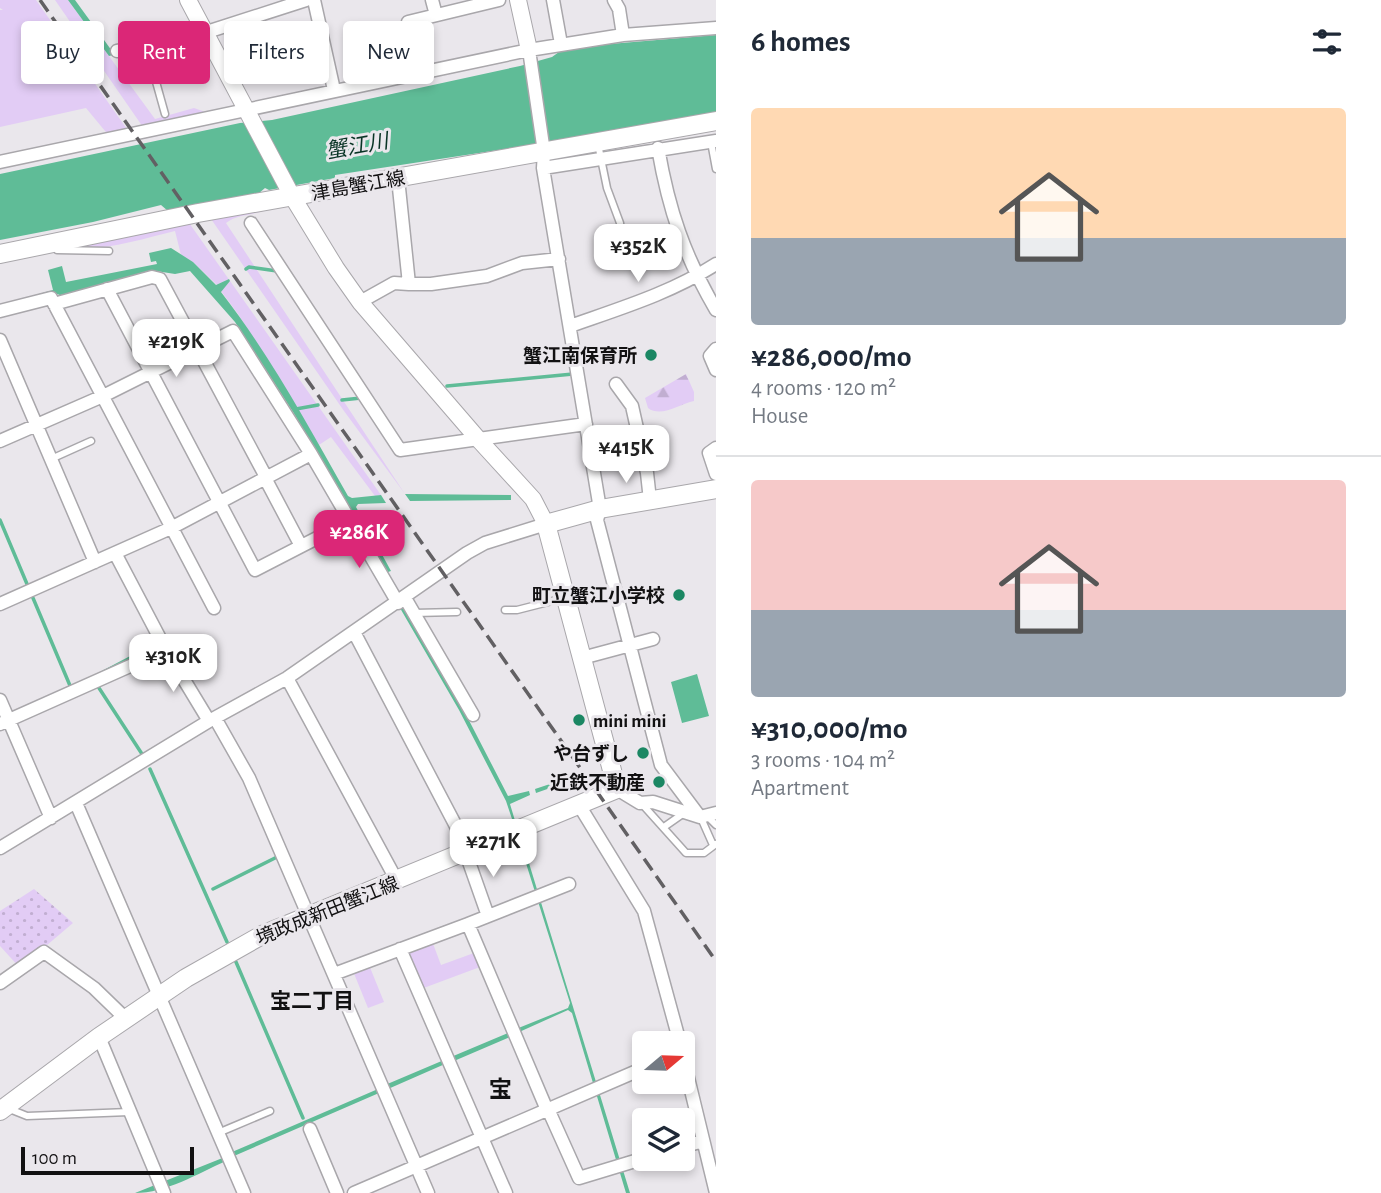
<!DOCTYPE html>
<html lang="en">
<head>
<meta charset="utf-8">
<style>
  body { margin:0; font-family:"Alegreya Sans","Noto Sans JP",sans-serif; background:#f6f6f7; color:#1f2937; height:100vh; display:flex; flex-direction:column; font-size:26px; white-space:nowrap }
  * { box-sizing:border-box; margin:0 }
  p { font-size:23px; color:#747a83 }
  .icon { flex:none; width:38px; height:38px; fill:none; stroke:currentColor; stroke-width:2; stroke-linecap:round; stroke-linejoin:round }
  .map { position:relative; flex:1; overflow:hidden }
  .side { display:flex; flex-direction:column; background:#fff; width:665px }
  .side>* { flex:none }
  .hud { position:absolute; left:21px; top:21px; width:590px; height:63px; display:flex; gap:14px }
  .needle { width:46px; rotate:71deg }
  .fabs { position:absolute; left:632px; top:1031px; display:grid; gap:14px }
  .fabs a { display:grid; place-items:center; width:63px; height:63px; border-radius:7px; background:#fff; box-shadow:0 4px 10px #0003; font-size:35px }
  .scale { position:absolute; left:21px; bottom:18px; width:173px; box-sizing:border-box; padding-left:7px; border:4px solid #121112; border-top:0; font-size:19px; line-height:24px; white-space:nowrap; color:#121112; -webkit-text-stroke:5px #eae7ec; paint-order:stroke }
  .price { position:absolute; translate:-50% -60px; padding:0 16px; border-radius:14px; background:#fff; color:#222; font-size:23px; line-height:46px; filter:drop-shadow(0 2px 4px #0008) }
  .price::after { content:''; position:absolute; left:50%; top:42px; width:21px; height:16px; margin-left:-10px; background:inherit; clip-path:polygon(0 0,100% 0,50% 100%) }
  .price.on { background:#db2777; color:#fff }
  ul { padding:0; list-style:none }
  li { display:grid; align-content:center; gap:14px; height:371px; padding:0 35px }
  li+li { border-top:2px solid #e0e1e3 }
  li span { display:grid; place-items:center; height:217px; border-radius:7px; color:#555 }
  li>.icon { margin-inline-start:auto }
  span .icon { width:126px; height:126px; fill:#fffc; stroke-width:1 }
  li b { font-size:30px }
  h2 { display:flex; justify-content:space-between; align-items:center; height:84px; padding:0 35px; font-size:30px }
  .pill { padding:0 24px; border-radius:7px; background:#fff; box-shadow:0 4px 10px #0003; font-size:24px; line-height:63px }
  .pill.on { background:#db2777; color:#fff }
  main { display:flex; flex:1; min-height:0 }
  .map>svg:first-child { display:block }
  .green { fill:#e2ccf5 }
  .forest { fill:url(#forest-firs) }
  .park { fill:url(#park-dots) }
  .water { fill:#5fbc97 }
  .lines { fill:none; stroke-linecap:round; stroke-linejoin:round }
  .stream { stroke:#5fbc97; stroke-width:3.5 }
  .service-casing { stroke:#a9a7ab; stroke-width:9 }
  .minor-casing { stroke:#a9a7ab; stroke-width:15 }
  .tertiary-casing { stroke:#a9a7ab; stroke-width:18 }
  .secondary-casing { stroke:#a9a7ab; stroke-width:20 }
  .service { stroke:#fff; stroke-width:6 }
  .minor { stroke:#fff; stroke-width:12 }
  .tertiary { stroke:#fff; stroke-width:16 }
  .secondary { stroke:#fff; stroke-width:18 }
  .rail { stroke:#626063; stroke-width:3.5; stroke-dasharray:14 7; stroke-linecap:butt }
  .poi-dot { fill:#1b8763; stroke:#eae7ec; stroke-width:2.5 }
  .labels { text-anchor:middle; stroke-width:6; stroke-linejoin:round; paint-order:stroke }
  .street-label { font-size:19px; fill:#121112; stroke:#eae7ec }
  .poi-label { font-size:19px; font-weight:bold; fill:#121112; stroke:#eae7ec; text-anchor:end }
  .water-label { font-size:21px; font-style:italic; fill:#093425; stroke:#eae7ec }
  .neighbourhood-label { font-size:21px; font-weight:bold; fill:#121112; stroke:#eae7ec }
  .quarter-label { font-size:23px; font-weight:bold; fill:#121112; stroke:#eae7ec }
</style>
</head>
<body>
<main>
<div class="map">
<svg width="716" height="1193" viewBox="0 0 716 1193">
  <defs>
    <pattern id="forest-firs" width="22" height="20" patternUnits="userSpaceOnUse" patternTransform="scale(1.75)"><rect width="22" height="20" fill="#e2ccf5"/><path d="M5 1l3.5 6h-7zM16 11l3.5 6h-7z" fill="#c1aed1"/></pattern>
    <pattern id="park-dots" width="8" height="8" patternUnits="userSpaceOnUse" patternTransform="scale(1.75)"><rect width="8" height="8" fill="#e2ccf5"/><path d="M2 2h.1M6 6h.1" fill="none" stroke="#c1aed1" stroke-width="1.8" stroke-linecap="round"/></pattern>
  </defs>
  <rect width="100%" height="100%" fill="#eae7ec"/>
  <path class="green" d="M 0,0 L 36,0 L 129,132 L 110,137 L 86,108 L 0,127 L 0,10 L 3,10 L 0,8 Z
    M 55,0 L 68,0 L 155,119 L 194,108 L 211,114 L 145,130 Z
    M 273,205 C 259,217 240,212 226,223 L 405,494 L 344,411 L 209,216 Z
    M 187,220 L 381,495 L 375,496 L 331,437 L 319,445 L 238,314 L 221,291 L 230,281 L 229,279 L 217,285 L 193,262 L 181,255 L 175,231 C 141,239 104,252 69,247 Z
    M 432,941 L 441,965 L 474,953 L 480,967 L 421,989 L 404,951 Z
    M 369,965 L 384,1002 L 368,1008 L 353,971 Z"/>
  <path class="forest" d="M 686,374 L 694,392 L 694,401 C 680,404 661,418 648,408 L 645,398 Z"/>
  <path class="park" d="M 34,889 L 73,923 L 20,968 L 0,946 L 0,911 Z"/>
  <path class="water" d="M 68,0 L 75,0 L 112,51 L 113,55 L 109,56 Z
    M 716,35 L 716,112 L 551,142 L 335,175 L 335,178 L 269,190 L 265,188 L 258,194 L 168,211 L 161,205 L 93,222 L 0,240 L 0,174 L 240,123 L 272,120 L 520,66 L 552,57 L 559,52 L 610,44 Z
    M 171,248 L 193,262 L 216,285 L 229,279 L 230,281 L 221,292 C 270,355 309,427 348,496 L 352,498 L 381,495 L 386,503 L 358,504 L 356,507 L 391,571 L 388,572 L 293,412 L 235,322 L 190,271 L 175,274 L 156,271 L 62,296 L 55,293 L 0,308 L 0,305 L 53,290 L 48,270 L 62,266 L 66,282 L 157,264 L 156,261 L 151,262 L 149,253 Z
    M 405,494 L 511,495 L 511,500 L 410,501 Z
    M 405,604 L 459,701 L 508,796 L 529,791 L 530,795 L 510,804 L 516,824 L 514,825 L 506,801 L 459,710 L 400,608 Z
    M 697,674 L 709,716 L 682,723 L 671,682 Z
    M 603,771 L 604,775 L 570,781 L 536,793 L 535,789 L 571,777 Z
    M 521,837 L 630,1193 L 626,1193 L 572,1013 L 568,1010 L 517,1033 L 516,1029 L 568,1008 L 570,1003 L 518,838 Z
    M 508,1033 L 510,1037 L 454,1061 L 451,1057 Z
    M 444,1060 L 445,1064 L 388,1089 L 385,1085 Z
    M 378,1089 L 379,1093 L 234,1156 L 232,1152 Z
    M 225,1157 L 226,1161 C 197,1174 166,1193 135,1193 Z"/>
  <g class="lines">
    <path class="stream" d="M 246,269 L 249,267 L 277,271
      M 447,386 L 573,374
      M 342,400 L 361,398
      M 296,409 L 318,405
      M 0,520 L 27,584
      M 33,598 L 71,688
      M 94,677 L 149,648
      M 99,688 L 142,754
      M 150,769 L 227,942
      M 213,889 L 277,857
      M 236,962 L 303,1118"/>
    <defs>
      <path id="service" d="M 146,46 L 165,114
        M 711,142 L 716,169
        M 598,144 L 607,188 L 620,223 L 622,240
        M 55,247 L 57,250 L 109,251
        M 51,459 L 91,441
        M 505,610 L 517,610 L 564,598
        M 414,613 L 457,612
        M 642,804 L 686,853 L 704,853 L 716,844
        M 707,816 L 716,825
        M 701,818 L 713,845
        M 664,827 L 684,813
        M 7,1108 L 27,1116 L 129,1112
        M 218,1133 L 270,1111"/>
      <path id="minor" d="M 314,0 L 334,90
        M 432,0 L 436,15
        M 553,0 L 561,44
        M 614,0 L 619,9 L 623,35
        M 529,50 L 544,152 L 543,168 L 600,509 L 597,520 L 661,765 L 700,817
        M 117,51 L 182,40 L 306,0
        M 421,74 L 408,22 L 499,0
        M 658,148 C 669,211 684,255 716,310
        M 0,162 L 529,50 L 623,35 L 716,28
        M 543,168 L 716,141
        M 399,188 L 409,284 L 431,284 L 487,276 L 522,263 L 559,259
        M 251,223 L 400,450 L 586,424
        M 107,289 L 255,570 L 350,521
        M 360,302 L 394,283 L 409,284
        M 54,304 L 152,277 L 160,279 L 266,477
        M 0,311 L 51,298 L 214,608
        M 570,326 C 621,308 671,293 716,264
        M 0,340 L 95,562
        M 716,349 L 710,356 L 716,370
        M 616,384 L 632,406 L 647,473 L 650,500
        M 0,441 L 103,396 L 233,331 L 311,454 L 398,603
        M 716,448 L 709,453 L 716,474
        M 265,478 L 301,546
        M 115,553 L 166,650 L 209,721
        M 405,598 L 473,715
        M 0,604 L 171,528 L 311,454
        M 354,632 L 457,828 L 488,916
        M 582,658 L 653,639
        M 287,678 L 397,881
        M 0,700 L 51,818
        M 215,718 L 249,778 L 428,1193
        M 0,724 L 166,650
        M 617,789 L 640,803 L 653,802 L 700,817 L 716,813
        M 76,803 L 244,1193
        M 579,805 L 644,911 L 680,1043
        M 0,848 L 209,721 L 287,678 L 467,553 L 485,543 L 546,524
        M 468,924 L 569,884
        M 400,949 L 506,1193
        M 334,974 L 468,924 L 547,1110
        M 0,983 L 44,952 L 94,988 L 126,1019
        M 99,1037 L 164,1193
        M 682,1053 L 716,1193
        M 548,1109 L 579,1178 L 645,1158
        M 310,1129 L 337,1193
        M 682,1147 L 703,1141
        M 354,1193 L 644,1068"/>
      <path id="tertiary" d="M 188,0 L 292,196 L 336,268 L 360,302 L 479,440 L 533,499 L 546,524
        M 518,0 L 529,50"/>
      <path id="secondary" d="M 0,254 L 198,213 L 716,121
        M 0,1111 L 99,1037 L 186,978 L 262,935 L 617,789 L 546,524 L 600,509 L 716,489"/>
    </defs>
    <use href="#service" class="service-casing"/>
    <use href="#minor" class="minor-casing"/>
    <use href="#tertiary" class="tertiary-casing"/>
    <use href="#secondary" class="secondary-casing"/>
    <use href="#service" class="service"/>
    <use href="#minor" class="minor"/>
    <use href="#tertiary" class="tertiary"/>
    <use href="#secondary" class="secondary"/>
    <path class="rail" d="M 40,0 L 716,961"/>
  </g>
  <g class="poi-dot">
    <circle cx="651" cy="355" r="7"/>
    <circle cx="679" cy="595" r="7"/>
    <circle cx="579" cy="720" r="7"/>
    <circle cx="643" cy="753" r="7"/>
    <circle cx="659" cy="782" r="7"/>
  </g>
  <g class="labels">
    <g class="street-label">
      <text transform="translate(358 185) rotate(-10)" y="7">津島蟹江線</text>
      <text transform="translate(327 910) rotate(-22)" y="7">境政成新田蟹江線</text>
    </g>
    <g class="poi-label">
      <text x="637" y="362">蟹江南保育所</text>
      <text x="665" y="602">町立蟹江小学校</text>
      <text x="593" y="727" text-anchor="start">mini mini</text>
      <text x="629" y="760">や台ずし</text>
      <text x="645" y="789">近鉄不動産</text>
    </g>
    <g class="water-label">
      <text transform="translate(357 146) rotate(-10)" y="7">蟹江川</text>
    </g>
    <g class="neighbourhood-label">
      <text x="312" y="1008">宝二丁目</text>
    </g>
    <g class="quarter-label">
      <text x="500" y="1097">宝</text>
    </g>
  </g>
</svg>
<div class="fabs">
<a><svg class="needle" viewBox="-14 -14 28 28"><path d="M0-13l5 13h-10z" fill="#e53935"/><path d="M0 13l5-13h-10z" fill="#747a83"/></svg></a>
<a><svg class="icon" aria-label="layers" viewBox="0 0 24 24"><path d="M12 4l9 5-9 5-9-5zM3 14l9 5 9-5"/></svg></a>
</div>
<div class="scale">100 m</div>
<b class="price" style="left:638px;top:284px">¥352K</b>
<b class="price" style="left:176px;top:379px">¥219K</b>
<b class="price" style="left:626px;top:485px">¥415K</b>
<b class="price on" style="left:359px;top:570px">¥286K</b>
<b class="price" style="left:173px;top:694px">¥310K</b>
<b class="price" style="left:493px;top:879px">¥271K</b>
<div class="hud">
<a class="pill">Buy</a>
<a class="pill on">Rent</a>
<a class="pill">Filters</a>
<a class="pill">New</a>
</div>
</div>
<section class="side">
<h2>6 homes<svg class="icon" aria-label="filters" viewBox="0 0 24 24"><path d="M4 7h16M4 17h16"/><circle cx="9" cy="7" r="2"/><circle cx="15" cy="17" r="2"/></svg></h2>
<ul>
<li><span style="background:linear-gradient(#ffd9b3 60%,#9aa5b1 0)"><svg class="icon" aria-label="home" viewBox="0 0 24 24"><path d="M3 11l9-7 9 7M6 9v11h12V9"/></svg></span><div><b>¥286,000/mo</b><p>4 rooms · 120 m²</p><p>House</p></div></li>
<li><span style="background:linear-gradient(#f6c9c9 60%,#9aa5b1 0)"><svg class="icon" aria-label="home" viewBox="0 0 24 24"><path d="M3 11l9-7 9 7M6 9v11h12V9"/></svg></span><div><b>¥310,000/mo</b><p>3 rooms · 104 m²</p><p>Apartment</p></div></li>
</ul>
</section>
</main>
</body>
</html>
